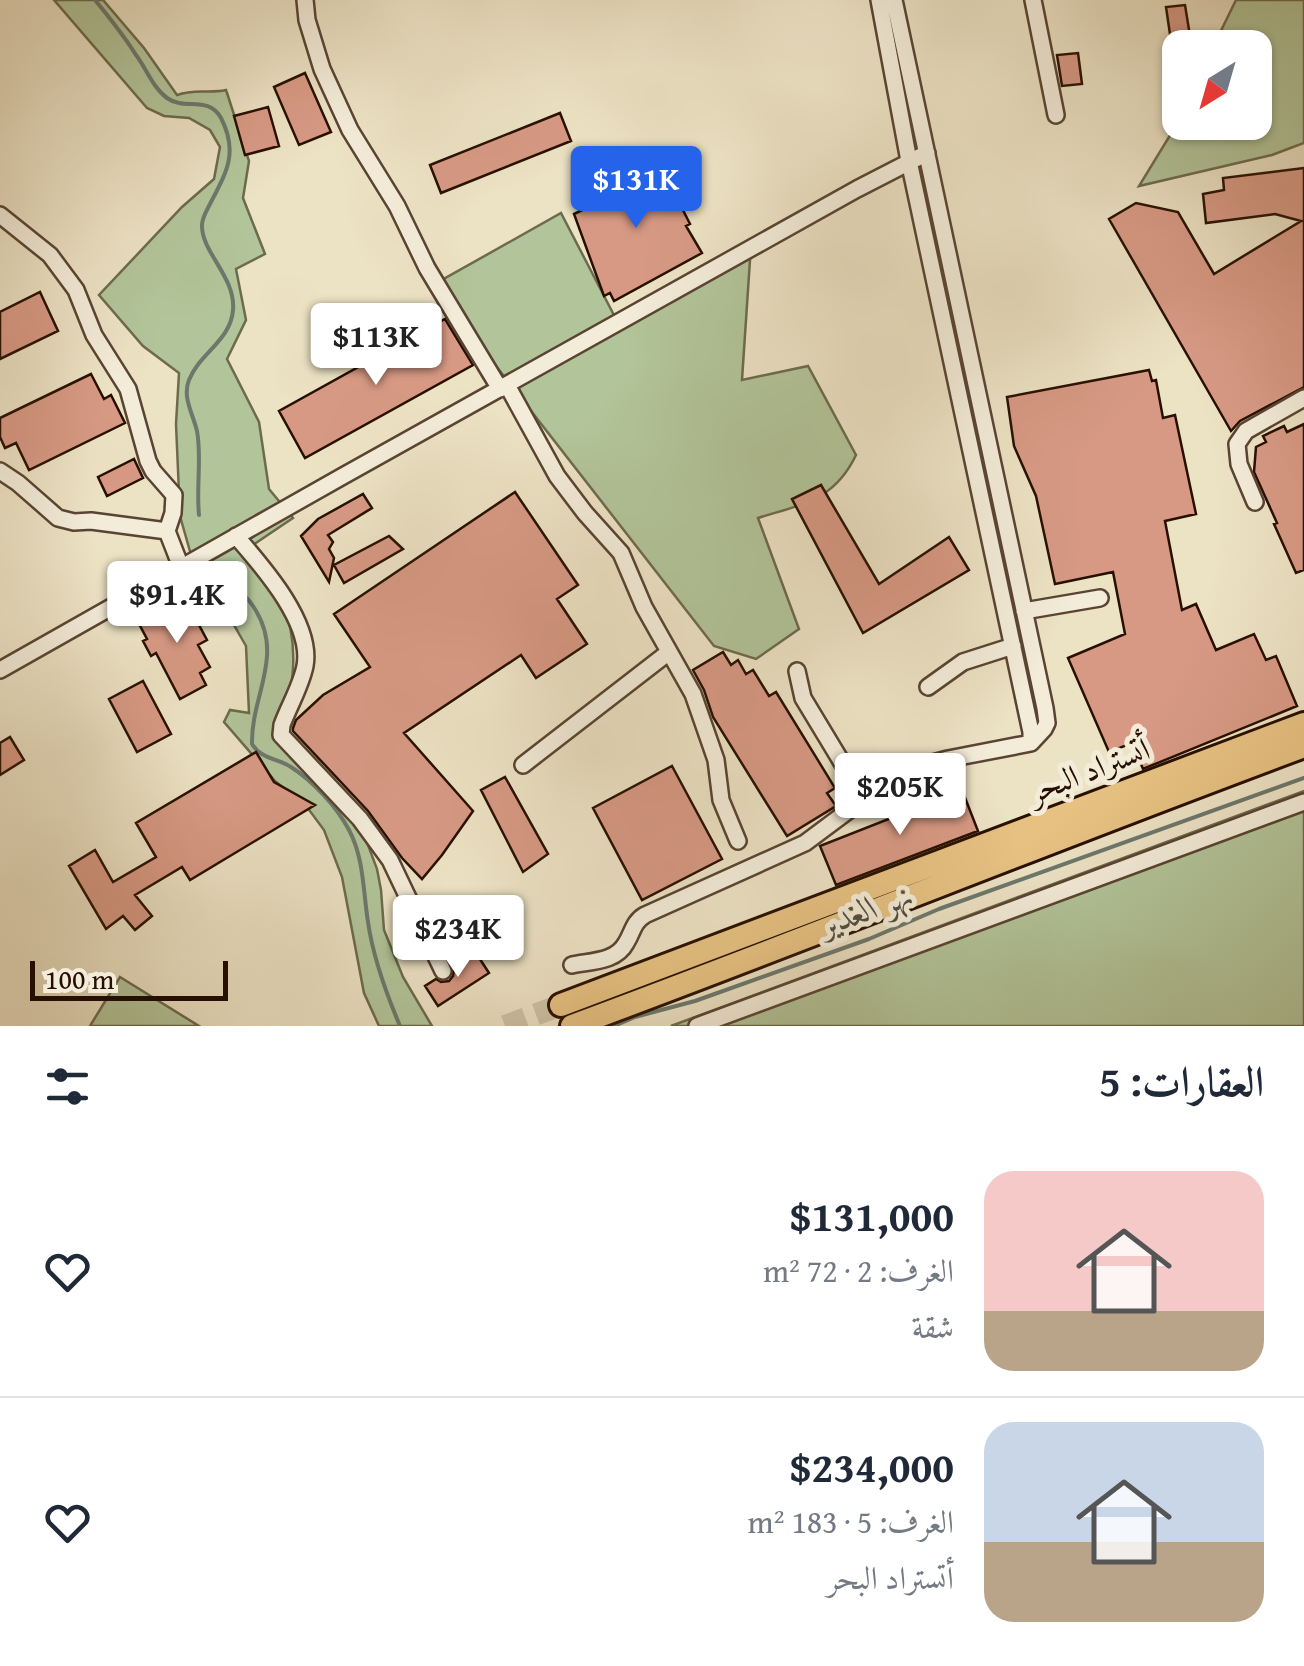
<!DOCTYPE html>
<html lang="ar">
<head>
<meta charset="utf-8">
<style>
  body { margin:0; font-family:"Gentium Book Plus",Amiri,serif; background:#f2f2f3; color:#1f2937; direction:rtl; height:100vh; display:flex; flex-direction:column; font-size:38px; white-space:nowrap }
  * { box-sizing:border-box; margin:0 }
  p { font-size:32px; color:#747a83 }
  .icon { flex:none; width:55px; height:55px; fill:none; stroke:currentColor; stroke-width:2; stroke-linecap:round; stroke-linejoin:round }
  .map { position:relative; height:1026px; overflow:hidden; direction:ltr }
  .sheet { display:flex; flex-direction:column; background:#fff; flex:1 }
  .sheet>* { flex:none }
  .needle { width:65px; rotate:217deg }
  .controls { position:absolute; left:1162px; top:30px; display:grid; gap:20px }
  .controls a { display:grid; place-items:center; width:110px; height:110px; border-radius:20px; background:#fff; box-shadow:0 2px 8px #0004; font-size:50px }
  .scale { position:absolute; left:30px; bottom:25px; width:198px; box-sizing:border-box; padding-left:10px; border:5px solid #281001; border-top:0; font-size:28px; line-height:35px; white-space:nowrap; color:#281001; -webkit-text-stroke:8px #f3ecd9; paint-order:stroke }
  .price { position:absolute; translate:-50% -85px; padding:0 22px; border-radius:10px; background:#fff; color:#222; font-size:32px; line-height:65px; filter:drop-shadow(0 2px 5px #0008) }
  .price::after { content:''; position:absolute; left:50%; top:60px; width:30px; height:22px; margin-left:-15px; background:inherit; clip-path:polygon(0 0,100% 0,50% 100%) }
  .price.active { background:#2563eb; color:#fff }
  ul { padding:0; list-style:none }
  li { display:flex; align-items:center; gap:30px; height:250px; padding:0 40px }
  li+li { border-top:2px solid #e0e1e3 }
  li span { display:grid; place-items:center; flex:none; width:280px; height:200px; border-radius:30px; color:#555 }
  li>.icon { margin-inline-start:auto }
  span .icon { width:120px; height:120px; fill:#fffc; stroke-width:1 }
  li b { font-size:42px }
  h2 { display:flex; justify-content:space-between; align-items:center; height:120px; padding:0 40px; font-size:42px }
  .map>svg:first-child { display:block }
  .green { fill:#b2c499; stroke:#6d6a4d; stroke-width:2.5 }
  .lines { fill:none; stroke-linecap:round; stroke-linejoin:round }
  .stream { stroke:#6c786c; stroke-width:4 }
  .building { fill:#d79984; stroke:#281001; stroke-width:2.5 }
  .highway-tunnel { stroke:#cfc2a7; stroke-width:22; stroke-dasharray:22 11; stroke-linecap:butt }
  .minor-casing { stroke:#594432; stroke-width:20 }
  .highway-casing { stroke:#281001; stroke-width:28 }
  .minor { stroke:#f3ecd9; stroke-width:15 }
  .highway { stroke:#e6c182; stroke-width:22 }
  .labels { text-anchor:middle; stroke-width:10; stroke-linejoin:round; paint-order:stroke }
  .street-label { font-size:32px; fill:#281001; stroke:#f3ecd9 }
  .water-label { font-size:35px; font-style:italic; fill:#504d3f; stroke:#f3ecd9 }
</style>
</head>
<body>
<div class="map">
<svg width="1304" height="1026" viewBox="0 0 1304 1026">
  <rect width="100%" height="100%" fill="#ece2c4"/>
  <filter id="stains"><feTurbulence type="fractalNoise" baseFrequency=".002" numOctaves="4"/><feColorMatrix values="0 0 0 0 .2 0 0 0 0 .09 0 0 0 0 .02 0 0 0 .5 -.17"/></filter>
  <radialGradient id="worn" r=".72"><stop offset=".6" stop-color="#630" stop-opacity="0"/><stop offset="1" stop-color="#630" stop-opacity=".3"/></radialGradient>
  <path class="green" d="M 54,0 L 103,0 L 144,48 L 177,95 C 196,88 208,94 226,90 L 228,96 L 249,161 L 243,198 L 265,254 L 236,269 L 246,320 L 227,359 L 259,422 L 269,489 L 293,518 L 250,547 C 261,566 273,584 282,603 C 302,646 291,692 283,736 L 362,829 L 377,869 L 381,890 L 384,930 L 403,977 L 432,1026 L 379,1026 L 364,993 L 342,877 L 324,830 L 307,807 L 275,781 L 224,722 L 230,710 L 249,713 L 246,646 L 219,599 L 195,569 L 180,516 L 176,424 L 179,373 L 143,346 L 99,295 L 182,207 L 214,179 L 220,147 L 210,130 L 189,118 L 164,116 L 147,108 Z
    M 1236,0 L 1304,0 L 1304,143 L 1272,155 L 1139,186 L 1180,119 L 1180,122 L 1255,122 L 1255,48 L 1213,47 Z
    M 561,213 L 616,319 L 751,245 L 742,380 L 808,366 L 856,455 C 834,501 802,504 758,518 L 799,629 L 756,659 L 714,646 L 433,285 Z
    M 1304,791 L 1304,1026 L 671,1026 Z
    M 120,977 L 199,1026 L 90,1026 Z"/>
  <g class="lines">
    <path class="stream" d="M 95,0 C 109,17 124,36 136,55 C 146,68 153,88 167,98 C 185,111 208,95 221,118 C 239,153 226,173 210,204 C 207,210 202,218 202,225 C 201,252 236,277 233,310 C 231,340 199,354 189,380 C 182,397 193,414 197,431 C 202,458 196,487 199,515
      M 216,566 C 227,580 243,591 253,606 C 286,655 251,694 252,744 C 261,759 277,758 291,767 C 313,781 337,807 349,830 C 364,858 363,891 368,922 C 373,957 386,993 400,1026
      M 614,1026 L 635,1017 L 695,1001 L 869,939 L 939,909 L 1304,778"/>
  </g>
  <path class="building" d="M 1185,5 L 1192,48 L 1172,48 L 1166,7 Z
    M 1078,53 L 1082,84 L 1062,86 L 1057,55 Z
    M 305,73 L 331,132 L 299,145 L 274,87 Z
    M 268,107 L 279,146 L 245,155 L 234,116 Z
    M 560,113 L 571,141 L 441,193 L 430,165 Z
    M 657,159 L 690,224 L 686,226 L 702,253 L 614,301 L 610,293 L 604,296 L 574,214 L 601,201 L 632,165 Z
    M 1304,168 L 1304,387 L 1240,421 L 1231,431 L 1109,219 L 1136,203 L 1178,212 L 1214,274 L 1301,221 L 1275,214 L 1206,223 L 1203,194 L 1224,190 L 1223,178 Z
    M 40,292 L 58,331 L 0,359 L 0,312 Z
    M 445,319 L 473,365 L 305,458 L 279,411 Z
    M 1149,370 L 1152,381 L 1156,380 L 1163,418 L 1175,415 L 1196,514 L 1165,521 L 1182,610 L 1196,604 L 1216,650 L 1254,634 L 1266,660 L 1276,656 L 1297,706 L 1143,769 L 1132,743 L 1109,752 L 1068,658 L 1125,634 L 1113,572 L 1055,584 L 1036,496 L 1014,446 L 1007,397 Z
    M 91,374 L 104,399 L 111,395 L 125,423 L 29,470 L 16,443 L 5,448 L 0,437 L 0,418 Z
    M 1304,424 L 1304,570 L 1296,573 L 1274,524 L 1277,523 L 1254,472 L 1256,447 L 1266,442 L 1263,436 L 1284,426 L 1287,432 Z
    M 134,459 L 143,478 L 107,496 L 98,477 Z
    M 821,485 L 879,584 L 949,537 L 969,570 L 863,633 L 792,499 Z
    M 515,492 L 578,585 L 557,599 L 587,644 L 536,678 L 521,655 L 404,733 L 473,811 L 442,855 L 422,879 L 402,858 L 368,811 L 293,731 L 293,728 L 296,720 L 323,695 L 370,667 L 334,614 Z
    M 363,494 L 372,508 L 328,535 L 333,542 L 329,549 L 334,558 L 329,582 L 301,536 L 318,519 Z
    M 389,536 L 403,549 L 344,583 L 334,565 Z
    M 184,597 L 207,640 L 198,645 L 210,667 L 200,673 L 206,685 L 180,699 L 156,653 L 151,656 L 143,641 L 147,639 L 138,622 Z
    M 723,652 L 731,665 L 738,660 L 746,674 L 753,670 L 769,696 L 776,692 L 835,788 L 827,793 L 836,806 L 787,836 L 713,717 L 704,690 L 693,670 Z
    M 143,681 L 171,734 L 137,752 L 109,699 Z
    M 10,737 L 24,760 L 0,775 L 0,743 Z
    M 256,752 L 274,782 L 315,805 L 190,880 L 182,867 L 135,895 L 152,916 L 135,930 L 123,916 L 106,929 L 69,866 L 95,850 L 113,882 L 156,857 L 136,823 Z
    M 672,766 L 722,859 L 642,900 L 593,808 Z
    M 505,777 L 548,854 L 523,872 L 481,790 Z
    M 962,790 L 978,831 L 836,885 L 820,846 Z
    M 476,953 L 489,973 L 438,1006 L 425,986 L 436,979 L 441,982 L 449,981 L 453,976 L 454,968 Z"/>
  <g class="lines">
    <path class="highway-tunnel" d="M 505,1026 L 561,1005"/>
    <defs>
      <path id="minor" d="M 305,0 L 307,20 L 322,69 L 350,130 L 397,206 L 427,268 L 500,389
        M 879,0 L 909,161 L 1031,732 L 1031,743
        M 1033,0 L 1056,115
        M 0,215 L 50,255 L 76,290 L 94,335 L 128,389 L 148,461 L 153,471 L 174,495 L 173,513 L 167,531
        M 507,385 L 557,476 L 585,513 L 621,553 L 644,607 L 693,694 L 716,760 L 721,800 L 738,841
        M 0,471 L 18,483 L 58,518 L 74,522 L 91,521 L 167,531 L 181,567
        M 1255,502 L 1239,464 L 1237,444 L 1246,431 L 1304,398
        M 236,536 C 262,566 313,623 305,666 C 301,686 289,706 282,725 L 281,735 L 360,819 L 390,860 L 443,971
        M 1024,611 L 1100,598
        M 0,670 L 343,476 L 857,189 L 927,153
        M 797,671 L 803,698 L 864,799
        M 928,687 L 963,662 L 1013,646
        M 523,765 L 669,652
        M 572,965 C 591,961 616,962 626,943 C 633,932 633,922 645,915 L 805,843 L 864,799 L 914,768 L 948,759 L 1031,743 L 1044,729 L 1047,723 L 1045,708 L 894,0
        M 697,1026 L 1304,802"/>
      <path id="highway" d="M 561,1005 L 1304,724
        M 572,1026 C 817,935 1059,837 1304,746"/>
    </defs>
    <use href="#minor" class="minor-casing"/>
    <use href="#highway" class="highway-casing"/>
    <use href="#minor" class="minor"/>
    <use href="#highway" class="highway"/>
  </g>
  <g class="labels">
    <g class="street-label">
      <text transform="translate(1089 770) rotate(-21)" y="11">أتستراد البحر</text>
    </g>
    <g class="water-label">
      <text transform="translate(866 909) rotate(-20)" y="12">نهر الغدير</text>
    </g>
  </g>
  <rect width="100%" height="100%" filter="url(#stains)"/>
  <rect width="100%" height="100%" fill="url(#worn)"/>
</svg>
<div class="controls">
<a><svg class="needle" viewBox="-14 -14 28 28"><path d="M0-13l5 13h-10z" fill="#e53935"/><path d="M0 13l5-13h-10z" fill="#747a83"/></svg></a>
</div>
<div class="scale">100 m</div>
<b class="price active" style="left:636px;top:231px">$131K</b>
<b class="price" style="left:376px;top:388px">$113K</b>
<b class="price" style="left:177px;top:646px">$91.4K</b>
<b class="price" style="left:900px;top:838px">$205K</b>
<b class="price" style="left:458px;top:980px">$234K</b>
</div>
<section class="sheet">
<h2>العقارات: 5<svg class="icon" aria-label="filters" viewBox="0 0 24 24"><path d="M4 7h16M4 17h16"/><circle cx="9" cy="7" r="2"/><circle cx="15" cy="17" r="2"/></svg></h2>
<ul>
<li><span style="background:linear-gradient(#f6c9c9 70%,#b9a48a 0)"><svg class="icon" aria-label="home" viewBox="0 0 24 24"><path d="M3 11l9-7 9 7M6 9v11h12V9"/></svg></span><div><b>$131,000</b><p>الغرف: 2 · 72 m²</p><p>شقة</p></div><svg class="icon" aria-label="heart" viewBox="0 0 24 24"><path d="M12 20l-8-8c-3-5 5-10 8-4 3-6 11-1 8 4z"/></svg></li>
<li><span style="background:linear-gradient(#c9d6e8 60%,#b9a48a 0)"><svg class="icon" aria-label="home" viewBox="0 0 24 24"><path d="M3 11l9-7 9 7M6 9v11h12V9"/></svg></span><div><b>$234,000</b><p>الغرف: 5 · 183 m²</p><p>أتستراد البحر</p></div><svg class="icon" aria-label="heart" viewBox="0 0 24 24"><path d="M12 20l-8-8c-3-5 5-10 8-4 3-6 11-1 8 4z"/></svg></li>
</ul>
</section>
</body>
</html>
